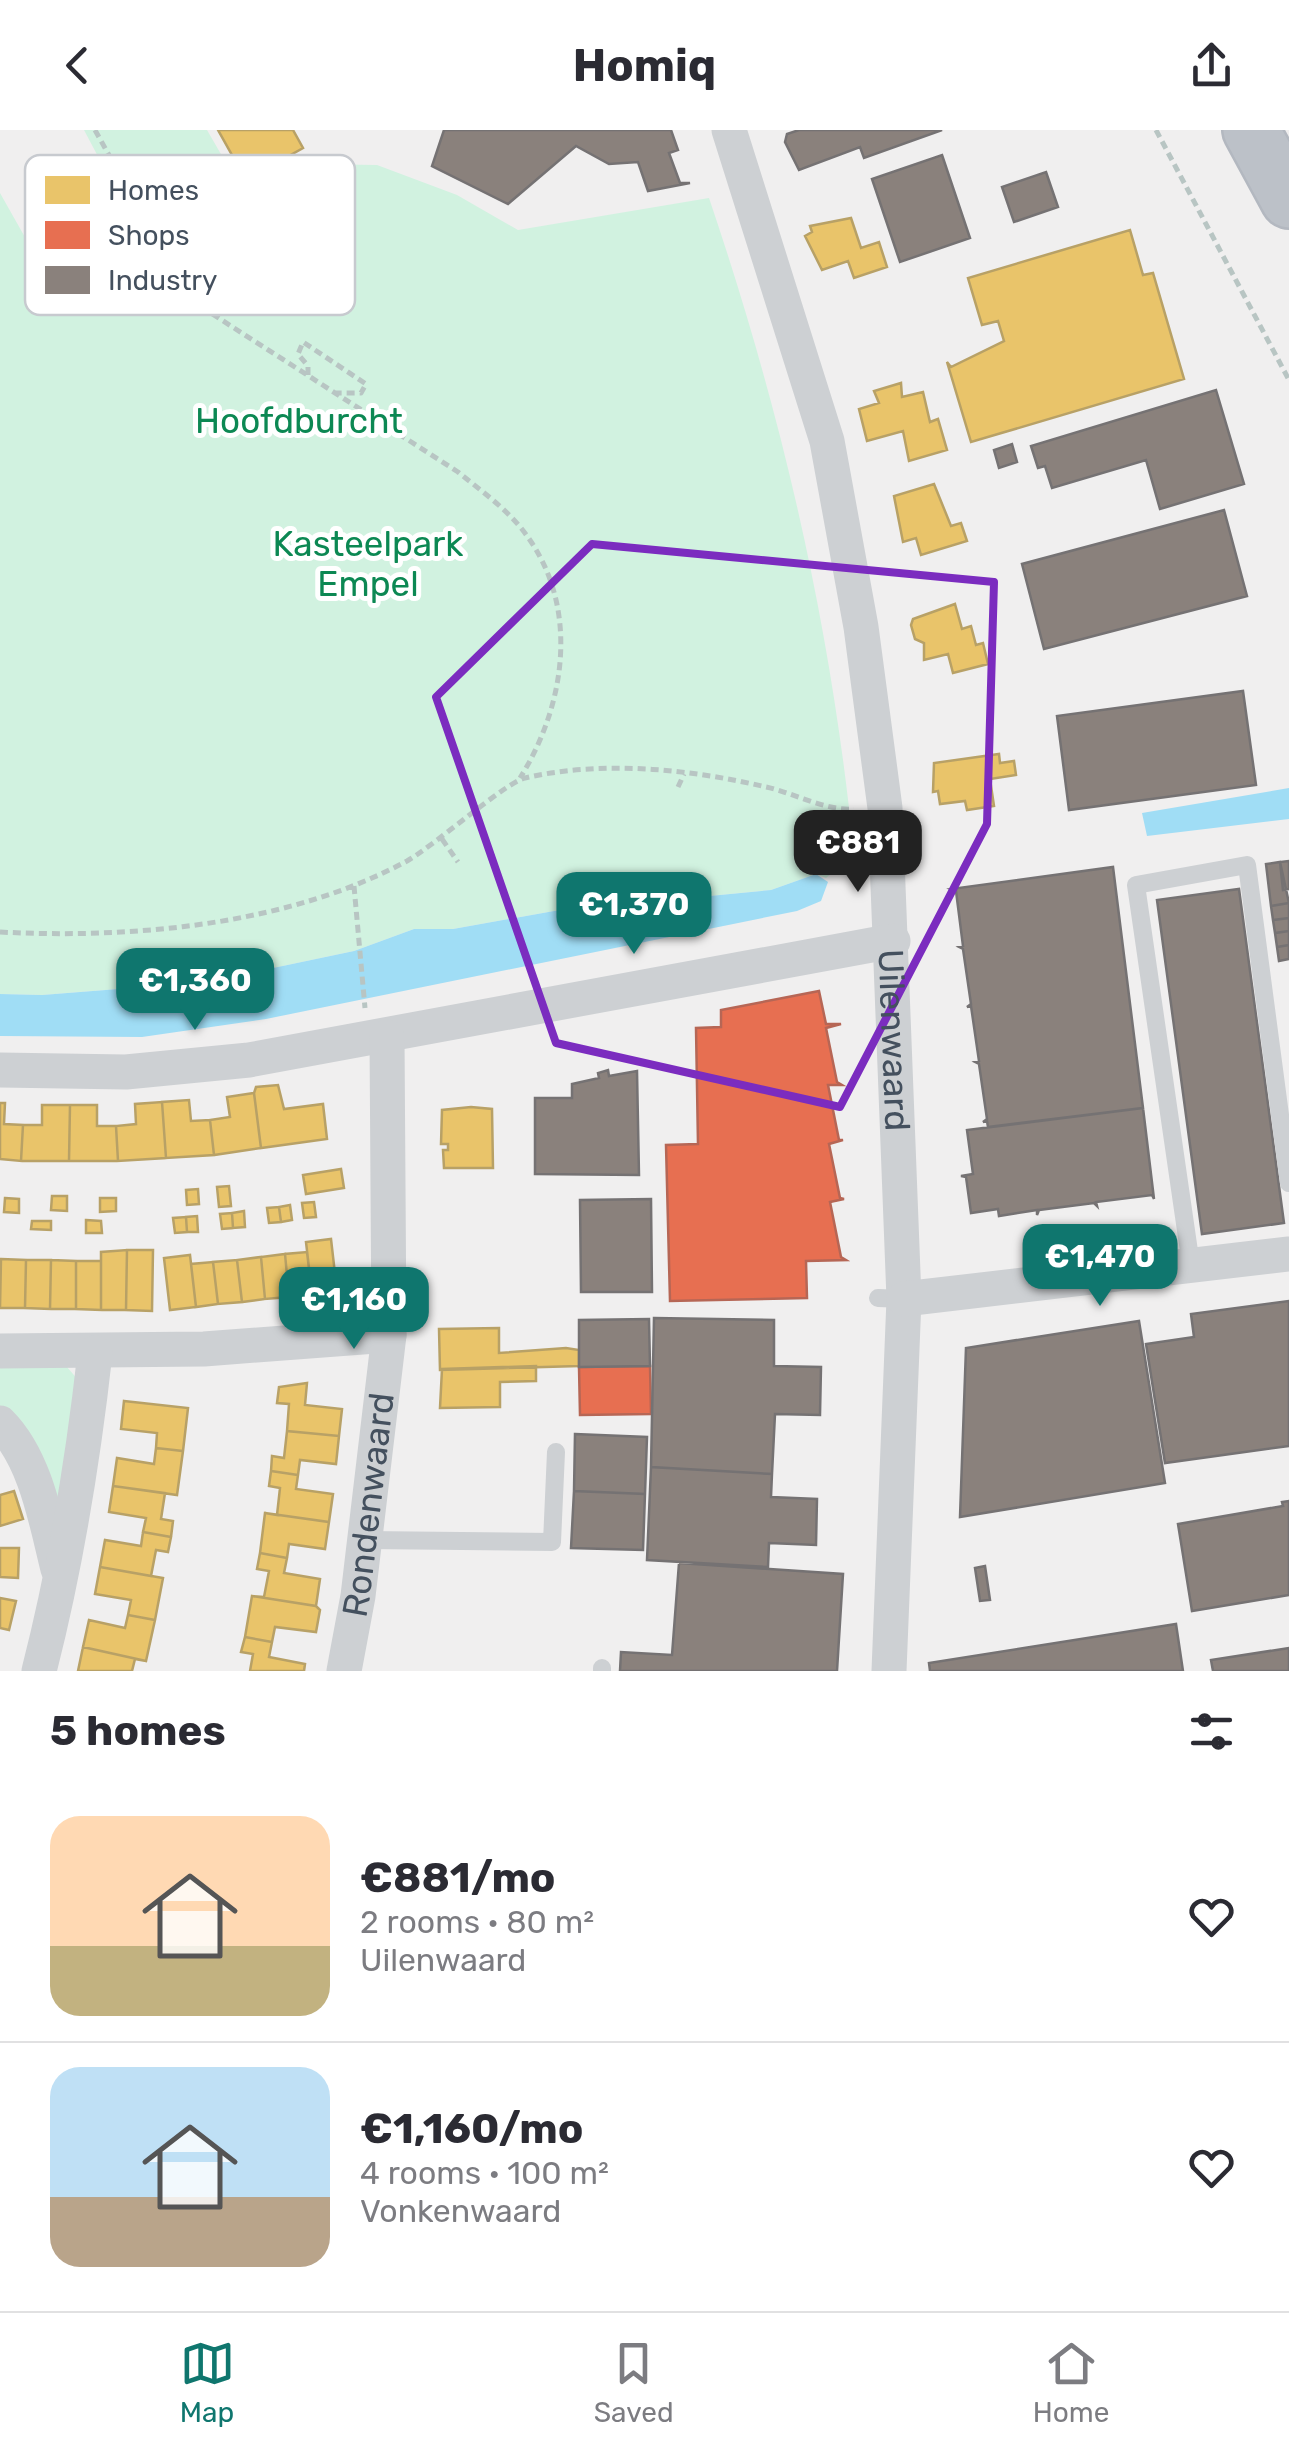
<!DOCTYPE html>
<html lang="en">
<head>
<meta charset="utf-8">
<style>
  body { margin:0; font-family:Rubik,sans-serif; background:#f2f2f3; color:#2b2b33; height:100vh; display:flex; flex-direction:column; font-size:38px; white-space:nowrap }
  * { box-sizing:border-box; margin:0 }
  p { font-size:32px; color:#7c7c81 }
  .icon { flex:none; width:55px; height:55px; fill:none; stroke:currentColor; stroke-width:2; stroke-linecap:round; stroke-linejoin:round }
  .map { position:relative; height:1541px; overflow:hidden }
  .panel { display:flex; flex-direction:column; background:#fff; flex:1 }
  .panel>* { flex:none }
  .price { position:absolute; translate:-50% -85px; padding:0 22px; border-radius:20px; background:#0f766e; color:#fff; font-size:32px; line-height:65px; filter:drop-shadow(0 2px 5px #0008) }
  .price::after { content:''; position:absolute; left:50%; top:60px; width:30px; height:22px; margin-left:-15px; background:inherit; clip-path:polygon(0 0,100% 0,50% 100%) }
  .price.selected { background:#222; color:#fff }
  ul { padding:0; list-style:none }
  li { display:flex; align-items:center; gap:30px; height:250px; padding:0 50px }
  li+li { border-top:2px solid #e1e1e2 }
  li span { display:grid; place-items:center; flex:none; width:280px; height:200px; border-radius:30px; color:#555 }
  li>.icon { margin-inline-start:auto }
  span .icon { width:120px; height:120px; fill:#fffc; stroke-width:1 }
  li b { font-size:42px }
  h2 { display:flex; justify-content:space-between; align-items:center; height:120px; padding:0 50px; font-size:42px }
  header { display:flex; justify-content:space-between; align-items:center; height:130px; padding:0 50px; background:#fff; font-size:45px; font-weight:700 }
  .tab-bar { display:flex; justify-content:space-around; align-items:center; height:140px; border-top:2px solid #e1e1e2; background:#fff; font-size:28px; color:#7c7c81 }
  .tab-bar a { display:grid; justify-items:center; gap:5px }
  .tab-bar .selected { color:#0f766e }
  .map>svg:first-child { display:block }
  .green { fill:#d1f2e0 }
  .water { fill:#a0ddf5 }
  .homes { fill:#e9c46a; stroke:#b8a166; stroke-width:2.5 }
  .shops { fill:#e76f51; stroke:#b66655; stroke-width:2.5 }
  .industry { fill:#8a817c; stroke:#757273; stroke-width:2.5 }
  .lines { fill:none; stroke-linecap:round; stroke-linejoin:round }
  .motorway-casing { stroke:#b3b8c0; stroke-width:60 }
  .path { stroke:#b8c5c3; stroke-width:5; stroke-dasharray:8 5; stroke-linecap:butt }
  .service { stroke:#cdd0d3; stroke-width:18 }
  .minor { stroke:#cdd0d3; stroke-width:35 }
  .motorway { stroke:#bcc1c8; stroke-width:55 }
  .marked { fill:none; stroke:#7b2cbf; stroke-width:8; stroke-linejoin:round }
  .labels { text-anchor:middle; stroke-width:10; stroke-linejoin:round; paint-order:stroke }
  .park-label { font-size:35px; fill:#0c8853; stroke:#fff }
  .street-label { font-size:35px; fill:#44505e; stroke:#fff }
  .key { fill:#fff; stroke:#c7cacf; stroke-width:2.5 }
  .key-label { font-size:28px; fill:#44505e }
</style>
</head>
<body>
<header><svg class="icon" aria-label="back" viewBox="0 0 24 24"><path d="M15 5l-7 7 7 7"/></svg>Homiq<svg class="icon" aria-label="share" viewBox="0 0 24 24"><path d="M12 15V3M7 8l5-5 5 5M5 13v7h14v-7"/></svg></header>
<div class="map">
<svg width="1289" height="1541" viewBox="0 0 1289 1541">
  <rect width="100%" height="100%" fill="#f0efef"/>
  <path class="green" d="M 84,0 L 207,0 L 240,57 L 310,34 L 377,35 L 457,65 L 518,100 L 709,68 C 782,283 832,499 854,725 L 826,748 L 816,744 L 771,760 L 554,781 L 453,799 L 414,799 L 354,821 L 207,852 L 42,865 L 0,864 L 0,63 L 52,155 L 139,104 Z
    M 0,1232 L 67,1237 L 79,1251 L 59,1370 L 0,1279 Z"/>
  <path class="water" d="M 1289,658 L 1289,689 L 1147,706 L 1142,683 Z
    M 816,744 L 828,752 L 821,771 L 797,781 L 266,889 L 142,907 L 0,906 L 0,864 L 42,865 L 207,852 L 354,821 L 414,799 L 453,799 L 554,781 L 771,760 Z"/>
  <path class="homes" d="M 218,0 L 293,0 L 303,18 L 246,50 Z
    M 851,88 L 861,118 L 879,112 L 887,137 L 854,148 L 848,131 L 822,140 L 805,106 L 812,102 L 810,96 Z
    M 1130,100 L 1143,145 L 1153,143 L 1184,249 L 971,312 L 947,232 L 951,237 L 1004,211 L 998,191 L 982,195 L 968,148 Z
    M 901,253 L 902,267 L 923,262 L 930,292 L 938,289 L 947,320 L 909,331 L 903,301 L 867,311 L 859,279 L 879,273 L 874,261 Z
    M 934,354 L 951,396 L 961,393 L 967,411 L 921,425 L 916,408 L 903,412 L 894,366 Z
    M 955,474 L 962,499 L 971,496 L 976,515 L 983,513 L 988,534 L 953,543 L 948,524 L 924,530 L 924,513 L 915,509 L 911,495 L 913,489 Z
    M 999,624 L 1000,633 L 1014,631 L 1016,645 L 990,649 L 994,676 L 967,680 L 965,671 L 940,674 L 938,661 L 933,662 L 934,633 Z
    M 278,955 L 284,979 L 323,974 L 327,1009 L 261,1018 L 254,963 L 256,957 Z
    M 254,963 L 261,1018 L 214,1025 L 210,990 L 230,987 L 227,967 Z
    M 189,970 L 191,991 L 210,990 L 214,1025 L 166,1028 L 162,972 Z
    M 162,972 L 166,1028 L 118,1031 L 116,996 L 136,994 L 135,974 Z
    M 0,973 L 5,973 L 4,994 L 23,995 L 21,1031 L 0,1029 Z
    M 42,975 L 70,975 L 69,1031 L 21,1031 L 23,995 L 42,995 Z
    M 70,975 L 97,975 L 97,996 L 116,996 L 118,1031 L 69,1031 Z
    M 471,977 L 492,979 L 493,1038 L 444,1038 L 443,1020 L 448,1020 L 448,1014 L 441,1014 L 442,980 Z
    M 341,1039 L 344,1058 L 306,1064 L 303,1045 Z
    M 229,1056 L 231,1076 L 219,1077 L 217,1057 Z
    M 198,1059 L 199,1074 L 187,1075 L 186,1060 Z
    M 52,1066 L 67,1066 L 67,1081 L 51,1080 Z
    M 5,1068 L 19,1069 L 19,1083 L 4,1082 Z
    M 100,1068 L 116,1068 L 116,1081 L 100,1082 Z
    M 314,1072 L 316,1087 L 304,1088 L 302,1073 Z
    M 290,1075 L 292,1090 L 281,1092 L 279,1077 Z
    M 279,1077 L 281,1092 L 269,1093 L 267,1078 Z
    M 244,1081 L 245,1097 L 233,1098 L 232,1083 Z
    M 232,1083 L 233,1098 L 222,1099 L 220,1084 Z
    M 197,1086 L 198,1102 L 187,1102 L 186,1087 Z
    M 186,1087 L 187,1102 L 175,1103 L 173,1088 Z
    M 86,1090 L 101,1091 L 102,1103 L 86,1103 Z
    M 32,1091 L 51,1091 L 51,1100 L 31,1099 Z
    M 331,1109 L 337,1161 L 312,1164 L 306,1112 Z
    M 127,1120 L 153,1120 L 152,1181 L 126,1180 Z
    M 127,1120 L 126,1180 L 101,1180 L 101,1122 Z
    M 307,1122 L 312,1164 L 289,1167 L 285,1124 Z
    M 285,1124 L 289,1167 L 265,1169 L 261,1127 Z
    M 190,1125 L 196,1177 L 170,1180 L 164,1128 Z
    M 261,1127 L 265,1169 L 242,1172 L 237,1130 Z
    M 1,1129 L 26,1130 L 25,1178 L 0,1178 Z
    M 26,1130 L 51,1130 L 50,1179 L 25,1178 Z
    M 51,1130 L 76,1131 L 76,1179 L 50,1179 Z
    M 237,1130 L 242,1172 L 218,1174 L 213,1132 Z
    M 76,1131 L 101,1131 L 101,1180 L 76,1179 Z
    M 213,1132 L 218,1174 L 196,1177 L 191,1134 Z
    M 499,1198 L 499,1223 L 566,1218 L 579,1220 L 579,1236 L 440,1240 L 439,1199 Z
    M 536,1236 L 536,1251 L 500,1252 L 500,1277 L 440,1278 L 442,1239 Z
    M 307,1253 L 305,1275 L 342,1279 L 339,1306 L 287,1301 L 289,1274 L 277,1273 L 279,1257 Z
    M 124,1271 L 188,1278 L 183,1321 L 156,1318 L 157,1303 L 121,1299 Z
    M 287,1301 L 339,1306 L 336,1334 L 300,1330 L 298,1345 L 271,1341 L 272,1326 L 284,1328 Z
    M 156,1318 L 183,1321 L 177,1365 L 113,1356 L 117,1328 L 154,1334 Z
    M 271,1341 L 298,1345 L 296,1359 L 333,1364 L 329,1392 L 265,1383 L 277,1385 L 280,1358 L 269,1356 Z
    M 113,1356 L 165,1363 L 161,1389 L 173,1391 L 171,1407 L 143,1402 L 146,1388 L 109,1382 Z
    M 14,1361 L 23,1389 L 0,1396 L 0,1365 Z
    M 265,1383 L 329,1392 L 325,1419 L 289,1414 L 287,1428 L 260,1423 Z
    M 143,1402 L 171,1407 L 168,1422 L 156,1420 L 151,1446 L 100,1437 L 105,1410 L 141,1416 Z
    M 0,1418 L 19,1418 L 18,1448 L 0,1447 Z
    M 260,1423 L 287,1428 L 284,1443 L 320,1449 L 316,1476 L 252,1466 L 264,1467 L 269,1441 L 257,1439 Z
    M 100,1437 L 163,1448 L 155,1490 L 128,1485 L 131,1470 L 95,1464 Z
    M 252,1466 L 316,1476 L 320,1480 L 316,1502 L 275,1497 L 272,1512 L 245,1507 Z
    M 0,1468 L 16,1471 L 9,1500 L 0,1498 Z
    M 128,1485 L 155,1490 L 146,1531 L 83,1517 L 89,1490 L 125,1498 Z
    M 245,1507 L 272,1512 L 269,1527 L 305,1534 L 304,1541 L 250,1541 L 253,1524 L 241,1522 Z
    M 83,1517 L 146,1531 L 135,1529 L 132,1541 L 78,1541 Z"/>
  <path class="shops" d="M 819,861 L 826,894 L 841,894 L 826,898 L 837,952 L 842,955 L 828,955 L 839,1010 L 843,1010 L 829,1014 L 840,1068 L 844,1069 L 830,1072 L 841,1127 L 846,1130 L 806,1131 L 807,1168 L 670,1171 L 666,1015 L 698,1014 L 696,898 L 721,897 L 721,880 Z
    M 650,1236 L 651,1284 L 580,1285 L 579,1237 Z"/>
  <path class="industry" d="M 444,0 L 671,0 L 678,20 L 669,23 L 680,53 L 690,53 L 648,61 L 638,32 L 609,34 L 576,16 L 508,74 L 432,36 Z
    M 799,0 L 942,0 L 864,28 L 860,17 L 799,40 L 785,12 L 787,4 Z
    M 942,25 L 970,108 L 900,132 L 872,49 Z
    M 1046,42 L 1058,77 L 1014,92 L 1002,57 Z
    M 1216,260 L 1244,354 L 1160,379 L 1146,330 L 1052,358 L 1045,336 L 1038,338 L 1031,316 Z
    M 1012,314 L 1017,332 L 999,338 L 994,320 Z
    M 1224,380 L 1247,466 L 1044,519 L 1022,434 Z
    M 1243,561 L 1256,655 L 1069,680 L 1057,586 Z
    M 1289,731 L 1289,759 L 1283,760 L 1280,732 Z
    M 1280,732 L 1289,773 L 1271,776 L 1266,734 Z
    M 1113,737 L 1143,978 L 988,997 L 987,991 L 983,992 L 987,989 L 979,934 L 975,932 L 979,931 L 971,876 L 967,877 L 971,874 L 963,819 L 959,817 L 963,816 L 956,761 L 951,759 Z
    M 1239,759 L 1284,1093 L 1202,1104 L 1157,770 Z
    M 1289,773 L 1289,788 L 1273,790 L 1271,776 Z
    M 1289,788 L 1289,801 L 1275,803 L 1273,790 Z
    M 1289,801 L 1289,815 L 1277,817 L 1275,803 Z
    M 1289,815 L 1289,829 L 1279,831 L 1277,817 Z
    M 608,940 L 609,946 L 637,941 L 639,1045 L 535,1044 L 535,968 L 572,968 L 572,954 L 599,948 L 598,943 Z
    M 1143,978 L 1154,1069 L 1152,1065 L 1096,1072 L 1097,1076 L 1094,1073 L 1039,1080 L 1037,1085 L 1037,1080 L 999,1086 L 998,1079 L 971,1083 L 966,1047 L 961,1046 L 973,1044 L 967,1000 Z
    M 651,1069 L 652,1162 L 581,1162 L 580,1070 Z
    M 1289,1171 L 1289,1316 L 1165,1333 L 1146,1214 L 1194,1207 L 1191,1184 Z
    M 654,1188 L 774,1190 L 774,1236 L 821,1237 L 820,1285 L 775,1284 L 772,1344 L 651,1337 Z
    M 649,1189 L 650,1236 L 579,1237 L 579,1190 Z
    M 1139,1191 L 1165,1353 L 960,1387 L 966,1218 Z
    M 575,1304 L 647,1307 L 645,1364 L 574,1361 Z
    M 651,1337 L 772,1344 L 771,1367 L 817,1369 L 816,1415 L 769,1413 L 768,1437 L 647,1430 Z
    M 574,1361 L 645,1364 L 643,1420 L 571,1418 Z
    M 1289,1371 L 1289,1465 L 1192,1481 L 1178,1394 L 1283,1376 L 1282,1372 Z
    M 679,1433 L 843,1444 L 837,1541 L 620,1541 L 621,1522 L 672,1525 Z
    M 985,1436 L 990,1470 L 980,1471 L 975,1438 Z
    M 1176,1494 L 1183,1541 L 930,1541 L 929,1533 Z
    M 1289,1518 L 1289,1541 L 1213,1541 L 1211,1530 Z"/>
  <g class="lines">
    <defs>
      <path id="motorway" d="M 1251,0 L 1289,70"/>
    </defs>
    <use href="#motorway" class="motorway-casing"/>
    <path class="path" d="M 95,0 L 189,169 L 458,342 C 480,360 503,376 521,398 C 581,472 567,573 520,648
      M 1156,0 L 1289,250
      M 308,245 L 308,236 L 298,224 L 303,212 L 366,254 L 361,263 L 335,263
      M 678,657 L 684,644
      M 442,709 L 458,732
      M 354,756 L 365,878
      M 0,802 C 134,809 288,795 407,731 C 435,715 506,652 525,648 C 602,630 690,639 766,657 C 794,663 826,681 854,679"/>
    <path class="service" d="M 1191,1135 L 1136,755 L 1247,735 L 1289,1053
      M 878,1168 L 904,1169
      M 365,1410 L 552,1412 L 556,1322
      M 602,1541 L 602,1538"/>
    <g class="minor">
      <path id="s1" d="M 729,0 L 827,311 L 861,497 L 885,678 L 904,1169 L 889,1541"/>
      <path d="M 0,940 L 126,942 L 249,930 L 893,811"/>
      <path d="M 904,1169 L 1289,1124"/>
      <path d="M 0,1221 L 204,1219 L 389,1205"/>
      <path d="M 0,1293 C 36,1329 46,1391 58,1439"/>
      <path d="M 39,1541 C 66,1436 83,1331 95,1223"/>
      <path id="s2" d="M 344,1541 L 358,1466 L 389,1205 L 387,907"/>
    </g>
    <use href="#motorway" class="motorway"/>
  </g>
  <path class="marked" d="M 592,414 L 994,452 L 987,694 L 840,977 L 556,913 L 436,567 Z"/>
  <g class="labels">
    <g class="park-label">
      <text x="299" y="303">Hoofdburcht</text>
      <text x="368" y="426">Kasteelpark<tspan x="368" dy="40">Empel</tspan></text>
    </g>
    <g class="street-label">
      <text dy="12" stroke="none"><textPath href="#s1" startOffset="930">Uilenwaard</textPath></text>
      <text dy="12" stroke="none"><textPath href="#s2" startOffset="168">Rondenwaard</textPath></text>
    </g>
  </g>
  <rect x="25" y="25" width="330" height="160" rx="15" class="key"/>
  <rect x="45" y="46" width="45" height="28" fill="#e9c46a"/>
  <rect x="45" y="91" width="45" height="28" fill="#e76f51"/>
  <rect x="45" y="136" width="45" height="28" fill="#8a817c"/>
  <g class="key-label">
    <text x="108" y="70">Homes</text>
    <text x="108" y="115">Shops</text>
    <text x="108" y="160">Industry</text>
  </g>
</svg>
<b class="price selected" style="left:858px;top:765px">€881</b>
<b class="price" style="left:634px;top:827px">€1,370</b>
<b class="price" style="left:195px;top:903px">€1,360</b>
<b class="price" style="left:1100px;top:1179px">€1,470</b>
<b class="price" style="left:354px;top:1222px">€1,160</b>
</div>
<section class="panel">
<h2>5 homes<svg class="icon" aria-label="filters" viewBox="0 0 24 24"><path d="M4 7h16M4 17h16"/><circle cx="9" cy="7" r="2"/><circle cx="15" cy="17" r="2"/></svg></h2>
<ul>
<li><span style="background:linear-gradient(#ffd9b3 65%,#c2b280 0)"><svg class="icon" aria-label="home" viewBox="0 0 24 24"><path d="M3 11l9-7 9 7M6 9v11h12V9"/></svg></span><div><b>€881/mo</b><p>2 rooms · 80 m²</p><p>Uilenwaard</p></div><svg class="icon" aria-label="heart" viewBox="0 0 24 24"><path d="M12 20l-8-8c-3-5 5-10 8-4 3-6 11-1 8 4z"/></svg></li>
<li><span style="background:linear-gradient(#bfe0f5 65%,#b9a48a 0)"><svg class="icon" aria-label="home" viewBox="0 0 24 24"><path d="M3 11l9-7 9 7M6 9v11h12V9"/></svg></span><div><b>€1,160/mo</b><p>4 rooms · 100 m²</p><p>Vonkenwaard</p></div><svg class="icon" aria-label="heart" viewBox="0 0 24 24"><path d="M12 20l-8-8c-3-5 5-10 8-4 3-6 11-1 8 4z"/></svg></li>
</ul>
</section>
<nav class="tab-bar">
<a class="selected"><svg class="icon" aria-label="map" viewBox="0 0 24 24"><path d="M3 6l6-2 6 2 6-2v14l-6 2-6-2-6 2zM9 4v14M15 6v14"/></svg>Map</a>
<a><svg class="icon" aria-label="saved" viewBox="0 0 24 24"><path d="M7 4h10v16l-5-4-5 4z"/></svg>Saved</a>
<a><svg class="icon" aria-label="home" viewBox="0 0 24 24"><path d="M3 11l9-7 9 7M6 9v11h12V9"/></svg>Home</a>
</nav>
</body>
</html>
